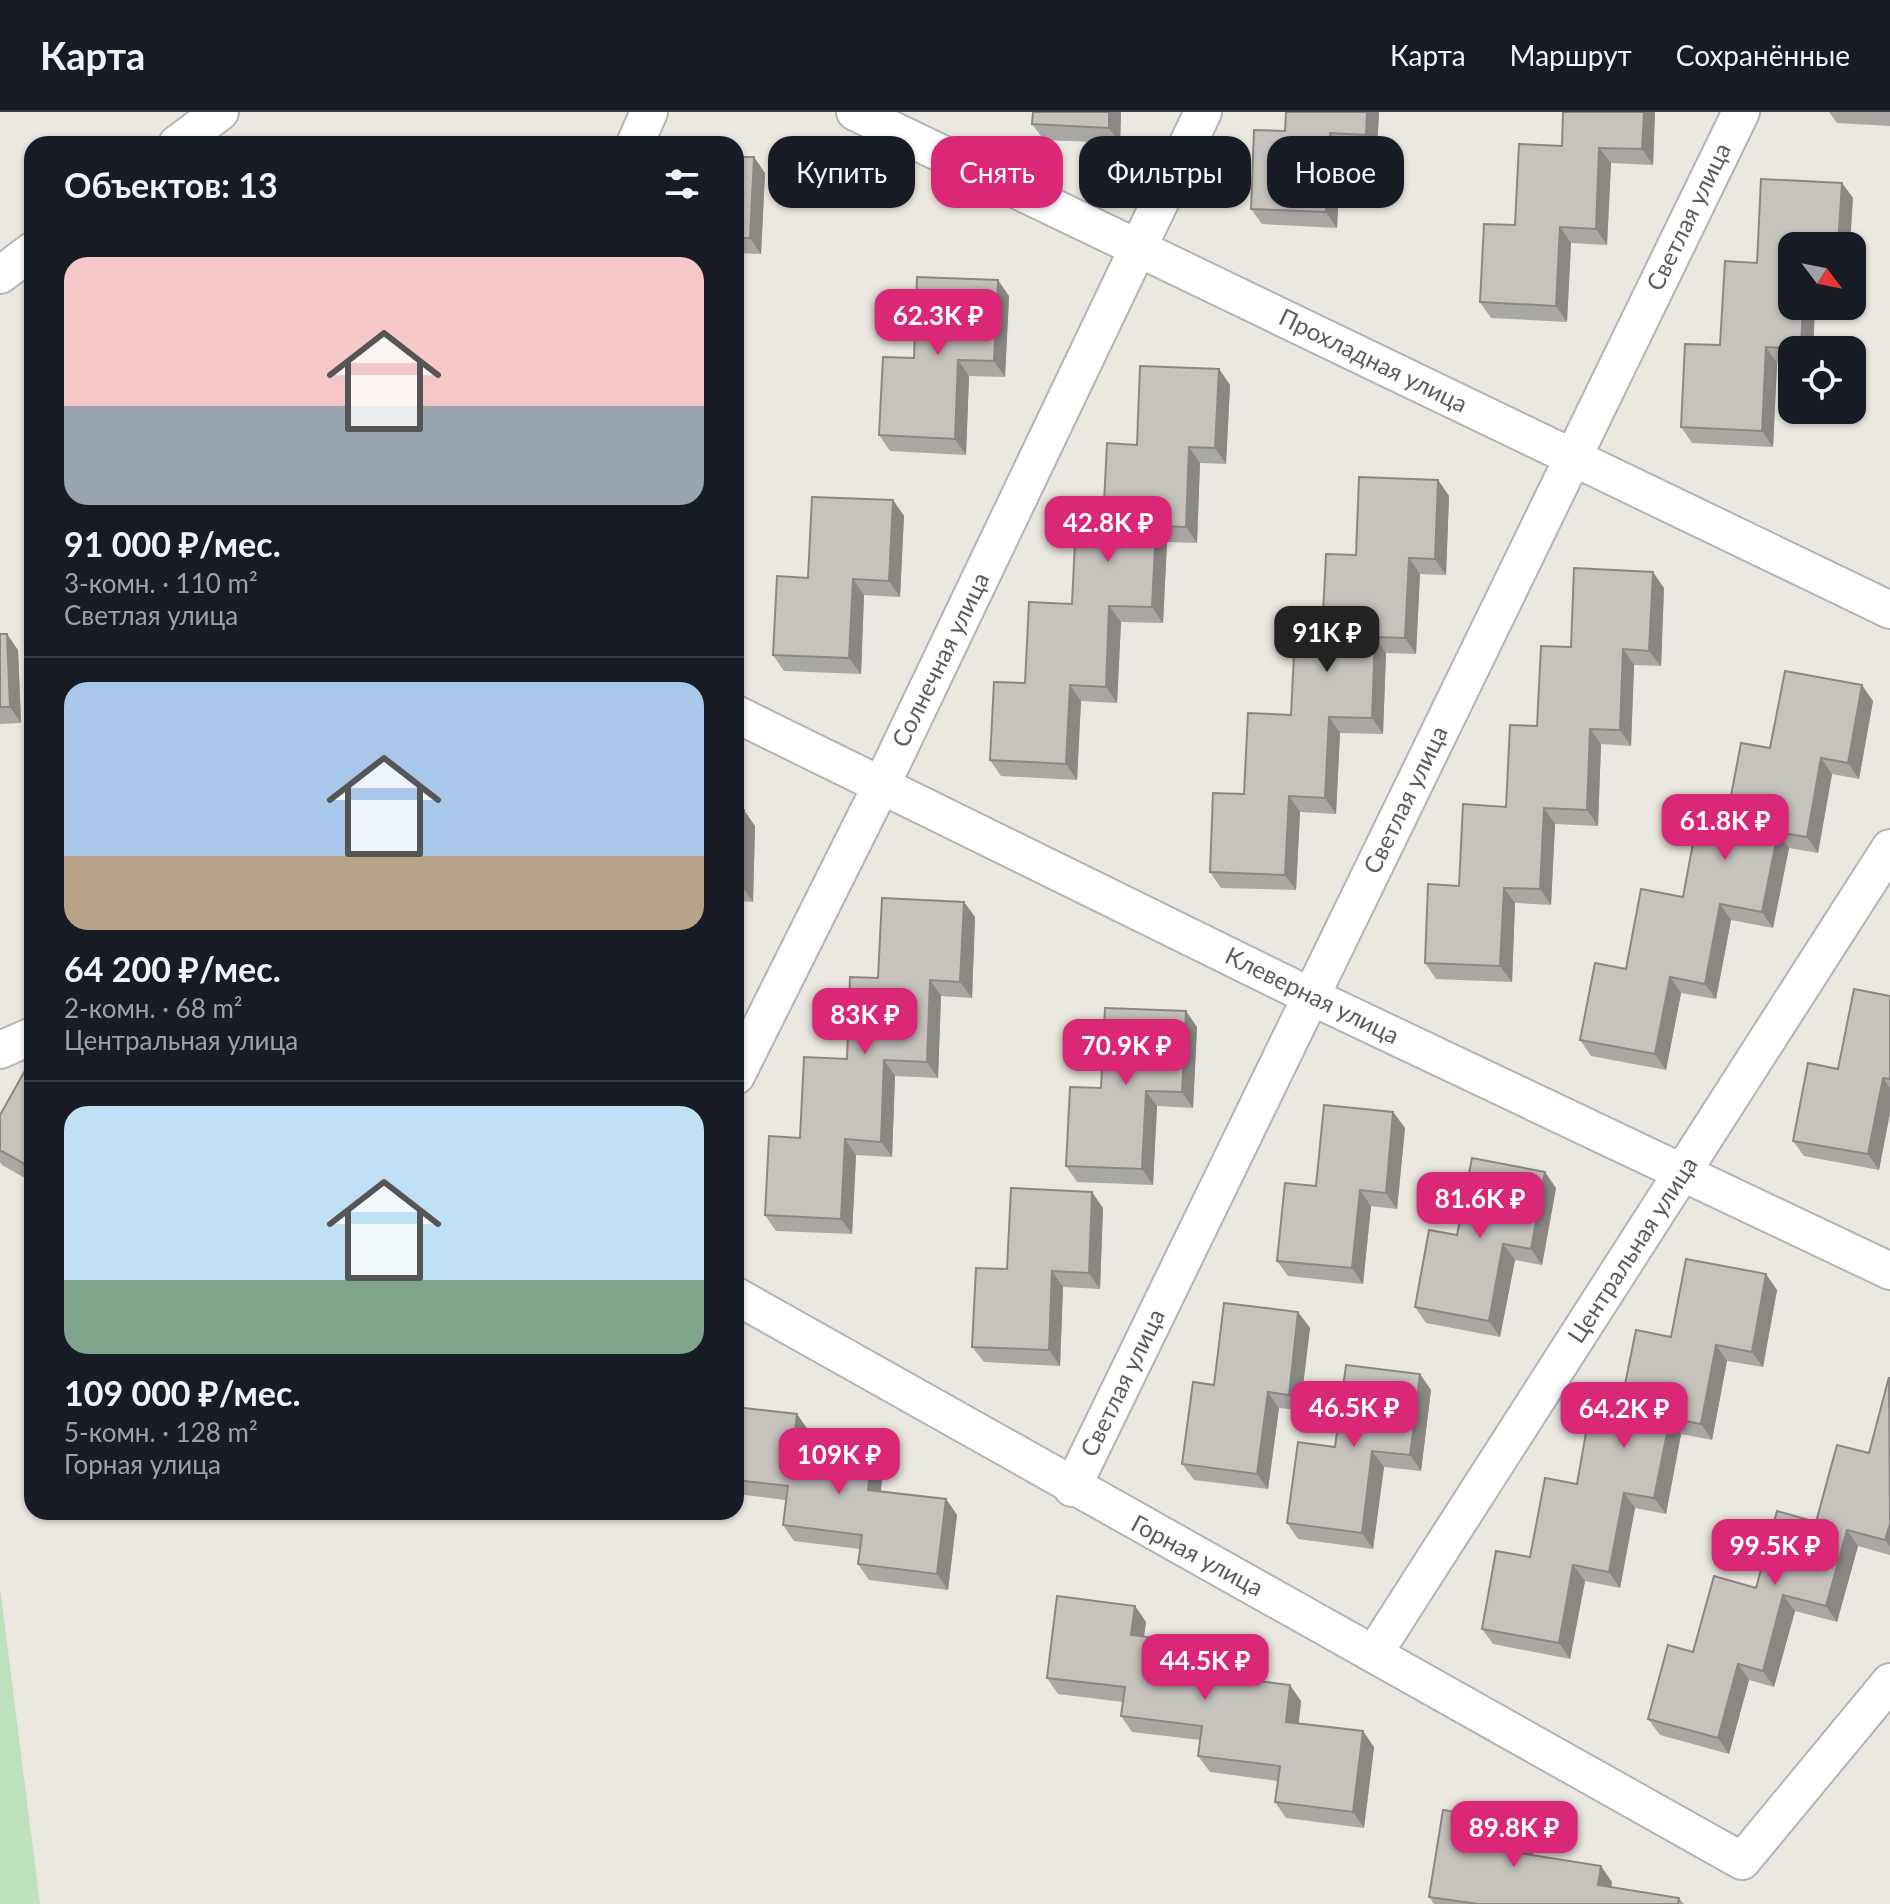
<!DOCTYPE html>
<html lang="ru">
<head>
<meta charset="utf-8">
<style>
  body { margin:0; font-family:Lato,sans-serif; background:#242831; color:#f1f3f6; height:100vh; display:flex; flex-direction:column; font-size:30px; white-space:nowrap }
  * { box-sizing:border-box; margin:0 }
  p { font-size:26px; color:#9ea1a6 }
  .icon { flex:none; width:44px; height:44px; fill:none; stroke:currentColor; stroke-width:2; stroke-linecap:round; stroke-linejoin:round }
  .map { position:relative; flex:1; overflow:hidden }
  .side { position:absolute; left:24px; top:24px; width:720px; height:1384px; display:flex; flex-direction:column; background:#171b24; border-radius:24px; box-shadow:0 2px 6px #0004 }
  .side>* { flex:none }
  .hud { position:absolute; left:768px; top:24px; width:760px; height:72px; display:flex; gap:16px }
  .needle { width:52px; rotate:122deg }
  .buttons { position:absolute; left:1778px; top:120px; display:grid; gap:16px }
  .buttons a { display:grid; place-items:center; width:88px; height:88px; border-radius:16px; background:#171b24; box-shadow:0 2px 6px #0004; font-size:40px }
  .price { position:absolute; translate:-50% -68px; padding:0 18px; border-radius:16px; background:#db2777; color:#fff; font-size:26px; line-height:52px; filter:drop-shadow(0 2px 4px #0008) }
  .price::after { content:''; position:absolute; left:50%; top:48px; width:24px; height:18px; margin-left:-12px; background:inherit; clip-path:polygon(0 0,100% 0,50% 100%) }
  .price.on { background:#222; color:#fff }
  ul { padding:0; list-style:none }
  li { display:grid; align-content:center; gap:16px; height:424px; padding:0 40px }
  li+li { border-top:2px solid #363941 }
  li span { display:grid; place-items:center; height:248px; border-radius:24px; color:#555 }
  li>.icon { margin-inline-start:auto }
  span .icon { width:144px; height:144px; fill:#fffc; stroke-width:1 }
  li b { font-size:34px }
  h2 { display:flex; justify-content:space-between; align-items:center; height:96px; padding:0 40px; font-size:34px }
  .chip { padding:0 28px; border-radius:24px; background:#171b24; box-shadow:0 2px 6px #0004; font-size:28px; line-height:72px }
  .chip.on { background:#db2777; color:#fff }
  header { display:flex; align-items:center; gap:48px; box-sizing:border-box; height:112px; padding:0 40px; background:#171b24; border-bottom:2px solid #363941 }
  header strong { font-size:38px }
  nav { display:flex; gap:44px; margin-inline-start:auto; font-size:28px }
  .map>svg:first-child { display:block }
  .green { fill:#bee3bc }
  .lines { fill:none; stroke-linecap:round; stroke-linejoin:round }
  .street-casing { stroke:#b1b3b7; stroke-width:40 }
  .street { stroke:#fff; stroke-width:36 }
  .wall { fill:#aaa8a3 }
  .shaded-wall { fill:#8b8884 }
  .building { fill:#c6c3bd; stroke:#8b8884; stroke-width:2 }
  .labels { text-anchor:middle; stroke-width:7; stroke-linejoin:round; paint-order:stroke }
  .street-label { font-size:24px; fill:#595c60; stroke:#fff }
</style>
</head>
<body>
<header>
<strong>Карта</strong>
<nav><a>Карта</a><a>Маршрут</a><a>Сохранённые</a></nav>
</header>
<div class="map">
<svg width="1890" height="1792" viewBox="0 0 1890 1792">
  <rect width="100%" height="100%" fill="#ebe8e0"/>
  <path class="green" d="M 0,1475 L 40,1792 L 0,1792 Z"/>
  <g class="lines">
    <defs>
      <path id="street" d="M 855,0 L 1890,498
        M 177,32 L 220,0
        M 635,32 L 649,0
        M 0,163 L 32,139
        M 736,602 L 1312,885 L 1890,1159
        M 0,938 L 32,924
        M 736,964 L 882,672 L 1203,0
        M 736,1184 L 1742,1749 L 1890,1570
        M 1072,1376 L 1741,0
        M 1375,1540 L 1890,736"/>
    </defs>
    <use href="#street" class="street-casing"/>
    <use href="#street" class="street"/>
  </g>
  <path class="wall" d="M 1033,0 L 1121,0 L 1120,31 L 1044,28 L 1032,12 Z
    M 1379,0 L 1377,39 L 1341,37 L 1337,116 L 1262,112 L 1251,97 L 1285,19 Z
    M 1563,0 L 1655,0 L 1653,53 L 1611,51 L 1607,133 L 1571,131 L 1567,210 L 1491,206 L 1480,190 L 1515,113 L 1562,34 Z
    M 1829,0 L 1890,0 L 1890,14 L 1837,11 Z
    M 736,45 L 765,61 L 761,142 L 736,141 Z
    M 1842,71 L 1853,86 L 1792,134 L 1815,194 L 1813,238 L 1792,238 L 1792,252 L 1777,251 L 1773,335 L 1692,331 L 1681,315 L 1720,233 L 1757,151 Z
    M 1009,184 L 1005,265 L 969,264 L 966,343 L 890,339 L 879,323 L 914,246 Z
    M 1219,257 L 1230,273 L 1226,352 L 1200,351 L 1197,431 L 1167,430 L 1163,511 L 1121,510 L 1117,591 L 1081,589 L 1077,668 L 1001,664 L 990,648 L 1025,571 L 1072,492 L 1103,412 Z
    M 1438,368 L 1449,384 L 1446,463 L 1420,462 L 1416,542 L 1386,541 L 1383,622 L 1340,621 L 1336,702 L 1300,700 L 1296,778 L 1221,776 L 1210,760 L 1244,682 L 1291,603 L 1322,522 L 1356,443 Z
    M 893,388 L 904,404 L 900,485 L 864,483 L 861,562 L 784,559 L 773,543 L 808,466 Z
    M 1664,476 L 1661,554 L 1634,553 L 1631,634 L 1601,632 L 1598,714 L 1555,712 L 1551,793 L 1515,791 L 1512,870 L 1436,867 L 1425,851 L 1459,774 L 1506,695 L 1537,614 L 1571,535 Z
    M 0,522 L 18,538 L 21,611 L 0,612 Z
    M 1873,589 L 1859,667 L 1832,662 L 1818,741 L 1789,736 L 1773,816 L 1731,808 L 1716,887 L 1681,881 L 1666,958 L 1591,944 L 1580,928 L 1626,857 L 1683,785 L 1726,710 L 1770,636 Z
    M 736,698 L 755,714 L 753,790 L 736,789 Z
    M 964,790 L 975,805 L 972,886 L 941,884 L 938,966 L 895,964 L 892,1045 L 856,1043 L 852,1122 L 776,1119 L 765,1103 L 800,1026 L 847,947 Z
    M 1890,884 L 1890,1001 L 1879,1058 L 1804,1044 L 1793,1029 L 1838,957 Z
    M 1197,915 L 1193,996 L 1157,994 L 1153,1073 L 1077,1070 L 1066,1054 L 1101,976 Z
    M 32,946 L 32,1070 L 2,1053 L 0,1050 L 0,1003 Z
    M 1393,1000 L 1405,1016 L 1397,1097 L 1371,1094 L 1363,1172 L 1288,1164 L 1277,1149 L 1316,1074 Z
    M 1556,1076 L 1542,1153 L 1515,1148 L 1500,1225 L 1426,1211 L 1415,1195 L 1457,1123 Z
    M 1103,1096 L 1100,1177 L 1063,1175 L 1060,1254 L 984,1250 L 972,1235 L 1007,1157 Z
    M 1777,1178 L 1763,1255 L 1727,1249 L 1712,1328 L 1681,1322 L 1666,1402 L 1635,1396 L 1620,1476 L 1585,1469 L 1570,1547 L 1493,1532 L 1482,1517 L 1530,1445 L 1577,1372 L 1620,1297 L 1671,1225 Z
    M 1298,1200 L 1310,1216 L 1300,1298 L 1279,1296 L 1268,1377 L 1194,1368 L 1182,1352 L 1214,1273 Z
    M 1890,1265 L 1890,1443 L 1858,1434 L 1837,1510 L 1795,1499 L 1774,1575 L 1749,1568 L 1729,1642 L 1660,1623 L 1648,1607 L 1693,1540 L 1756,1476 L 1816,1410 L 1869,1341 Z
    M 1431,1278 L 1421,1359 L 1384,1355 L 1373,1437 L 1298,1427 L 1287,1411 L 1335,1335 Z
    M 736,1295 L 797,1302 L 808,1318 L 805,1343 L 882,1367 L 881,1379 L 946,1387 L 957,1403 L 948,1478 L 869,1468 L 858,1452 L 860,1437 L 794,1429 L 783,1413 L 786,1388 L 736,1382 Z
    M 1135,1494 L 1146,1510 L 1144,1524 L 1212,1533 L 1224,1548 L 1221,1565 L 1301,1589 L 1299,1611 L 1374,1635 L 1364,1716 L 1286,1706 L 1275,1690 L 1278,1669 L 1210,1660 L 1198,1644 L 1200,1628 L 1132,1620 L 1121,1604 L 1123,1590 L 1058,1582 L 1047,1566 Z
    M 1524,1710 L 1535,1726 L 1533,1743 L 1612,1770 L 1611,1775 L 1679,1786 L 1684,1792 L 1434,1792 L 1429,1785 Z"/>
  <path class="shaded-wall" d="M 1109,0 L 1121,0 L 1120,31 L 1109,16 Z
    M 1367,0 L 1379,0 L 1377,39 L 1366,23 Z
    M 1644,0 L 1655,0 L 1653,53 L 1642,37 Z
    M 1330,21 L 1341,37 L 1337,116 L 1326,100 Z
    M 1599,36 L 1611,51 L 1607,133 L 1596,117 Z
    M 754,45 L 765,61 L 761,142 L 750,126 Z
    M 1842,71 L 1853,86 L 1850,134 L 1838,134 Z
    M 1560,115 L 1571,131 L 1567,210 L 1556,194 Z
    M 998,168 L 1009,184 L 1005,265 L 994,249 Z
    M 1803,194 L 1815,194 L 1813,238 L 1802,238 L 1801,237 Z
    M 1766,235 L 1777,251 L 1773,335 L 1762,319 Z
    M 958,248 L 969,264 L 966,343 L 955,327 Z
    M 1219,257 L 1230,273 L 1226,352 L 1215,336 Z
    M 1189,335 L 1200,351 L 1197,431 L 1186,415 Z
    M 1438,368 L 1449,384 L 1446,463 L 1435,447 Z
    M 893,388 L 904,404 L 900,485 L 889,469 Z
    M 1156,414 L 1167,430 L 1163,511 L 1152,495 Z
    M 1409,446 L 1420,462 L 1416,542 L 1405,526 Z
    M 1653,460 L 1664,476 L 1661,554 L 1649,539 Z
    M 853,467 L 864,483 L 861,562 L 849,546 Z
    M 1109,494 L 1121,510 L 1117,591 L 1106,575 Z
    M 7,522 L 18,538 L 21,611 L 10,595 Z
    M 1375,525 L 1386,541 L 1383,622 L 1372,606 Z
    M 1623,537 L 1634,553 L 1631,634 L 1620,618 Z
    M 1070,573 L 1081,589 L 1077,668 L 1066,652 Z
    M 1862,573 L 1873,589 L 1859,667 L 1848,651 Z
    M 1329,605 L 1340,621 L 1336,702 L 1325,686 Z
    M 1590,617 L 1601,632 L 1598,714 L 1587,698 Z
    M 1821,646 L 1832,662 L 1818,741 L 1807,725 Z
    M 1289,684 L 1300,700 L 1296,778 L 1285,763 Z
    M 1544,696 L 1555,712 L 1551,793 L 1540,777 Z
    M 744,698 L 755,714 L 753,790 L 742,774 Z
    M 1778,720 L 1789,736 L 1773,816 L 1762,800 Z
    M 1504,776 L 1515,791 L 1512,870 L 1500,854 Z
    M 964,790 L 975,805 L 972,886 L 960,870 Z
    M 1720,792 L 1731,808 L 1716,887 L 1705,872 Z
    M 1670,865 L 1681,881 L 1666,958 L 1655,942 Z
    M 930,868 L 941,884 L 938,966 L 927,950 Z
    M 1186,899 L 1197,915 L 1193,996 L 1182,980 Z
    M 884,948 L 895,964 L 892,1045 L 881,1030 Z
    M 1883,966 L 1890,976 L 1890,1001 L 1879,1058 L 1868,1042 Z
    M 1146,979 L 1157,994 L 1153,1073 L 1142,1057 Z
    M 1393,1000 L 1405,1016 L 1397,1097 L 1386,1081 Z
    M 845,1027 L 856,1043 L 852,1122 L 841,1107 Z
    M 1545,1060 L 1556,1076 L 1542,1153 L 1531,1137 Z
    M 1360,1078 L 1371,1094 L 1363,1172 L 1352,1156 Z
    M 1092,1080 L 1103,1096 L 1100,1177 L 1089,1161 Z
    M 1503,1132 L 1515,1148 L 1500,1225 L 1489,1209 Z
    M 1052,1159 L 1063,1175 L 1060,1254 L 1049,1238 Z
    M 1766,1162 L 1777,1178 L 1763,1255 L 1752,1240 Z
    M 1298,1200 L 1310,1216 L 1300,1298 L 1289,1283 Z
    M 1716,1233 L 1727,1249 L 1712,1328 L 1701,1312 Z
    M 1420,1262 L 1431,1278 L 1421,1359 L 1410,1343 Z
    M 1268,1280 L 1279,1296 L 1268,1377 L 1257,1362 Z
    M 797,1302 L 808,1318 L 803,1357 L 792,1342 Z
    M 1670,1306 L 1681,1322 L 1666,1402 L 1654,1386 Z
    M 1372,1339 L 1384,1355 L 1373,1437 L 1362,1421 Z
    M 871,1351 L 882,1367 L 879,1394 L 868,1378 Z
    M 1624,1381 L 1635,1396 L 1620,1476 L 1609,1460 Z
    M 946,1387 L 957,1403 L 948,1478 L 937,1462 Z
    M 1890,1412 L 1890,1435 L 1885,1428 Z
    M 1847,1418 L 1858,1434 L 1837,1510 L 1826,1494 Z
    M 1573,1453 L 1585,1469 L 1570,1547 L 1559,1531 Z
    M 1783,1483 L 1795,1499 L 1774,1575 L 1763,1559 Z
    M 1135,1494 L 1146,1510 L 1142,1539 L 1131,1523 Z
    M 1212,1533 L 1224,1548 L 1220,1579 L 1208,1563 Z
    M 1738,1552 L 1749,1568 L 1729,1642 L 1718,1626 Z
    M 1290,1573 L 1301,1589 L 1297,1625 L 1286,1610 Z
    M 1363,1619 L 1374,1635 L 1364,1716 L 1353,1700 Z
    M 1524,1710 L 1535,1726 L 1531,1757 L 1519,1741 Z
    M 1601,1754 L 1612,1770 L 1609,1789 L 1598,1773 Z"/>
  <path class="building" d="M 1033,0 L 1109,0 L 1109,16 L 1032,12 Z
    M 1286,0 L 1367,0 L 1366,23 L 1330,21 L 1326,100 L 1251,97 L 1254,18 L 1285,19 Z
    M 1563,0 L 1644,0 L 1642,37 L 1599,36 L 1596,117 L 1560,115 L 1556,194 L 1480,190 L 1484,112 L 1515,113 L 1519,32 L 1562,34 Z
    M 736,45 L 754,45 L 750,126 L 736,126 Z
    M 1761,67 L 1842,71 L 1838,134 L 1792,134 L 1792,194 L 1803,194 L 1801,237 L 1766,235 L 1762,319 L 1681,315 L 1685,232 L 1720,233 L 1725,149 L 1757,151 Z
    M 917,165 L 998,168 L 994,249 L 958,248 L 955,327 L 879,323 L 883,245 L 914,246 Z
    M 1140,254 L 1219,257 L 1215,336 L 1189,335 L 1186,415 L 1156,414 L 1152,495 L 1109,494 L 1106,575 L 1070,573 L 1066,652 L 990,648 L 994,570 L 1025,571 L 1029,490 L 1072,492 L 1076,410 L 1103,412 L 1107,331 L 1137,333 Z
    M 1359,365 L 1438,368 L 1435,447 L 1409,446 L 1405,526 L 1375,525 L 1372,606 L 1329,605 L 1325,686 L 1289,684 L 1285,763 L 1210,760 L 1213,681 L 1244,682 L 1248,601 L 1291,603 L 1295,521 L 1322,522 L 1326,442 L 1356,443 Z
    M 812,385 L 893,388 L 889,469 L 853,467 L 849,546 L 773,543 L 777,464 L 808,466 Z
    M 1574,456 L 1653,460 L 1649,539 L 1623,537 L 1620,618 L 1590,617 L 1587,698 L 1544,696 L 1540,777 L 1504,776 L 1500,854 L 1425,851 L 1428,772 L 1459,774 L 1463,692 L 1506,695 L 1510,613 L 1537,614 L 1541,534 L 1571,535 Z
    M 0,522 L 7,522 L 10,595 L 0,595 Z
    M 1785,559 L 1862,573 L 1848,651 L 1821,646 L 1807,725 L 1778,720 L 1762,800 L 1720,792 L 1705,872 L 1670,865 L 1655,942 L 1580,928 L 1595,851 L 1626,857 L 1641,777 L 1683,785 L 1698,704 L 1726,710 L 1741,631 L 1770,636 Z
    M 736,698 L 744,698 L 742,774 L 736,774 Z
    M 882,786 L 964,790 L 960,870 L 930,868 L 927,950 L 884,948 L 881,1030 L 845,1027 L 841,1107 L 765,1103 L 769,1024 L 800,1026 L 804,945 L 847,947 L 850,865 L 878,866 Z
    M 1854,877 L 1890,884 L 1890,967 L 1883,966 L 1868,1042 L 1793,1029 L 1808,951 L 1838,957 Z
    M 1105,896 L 1186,899 L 1182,980 L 1146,979 L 1142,1057 L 1066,1054 L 1070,975 L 1101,976 Z
    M 32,946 L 32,1056 L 0,1038 L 0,1003 Z
    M 1324,993 L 1393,1000 L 1386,1081 L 1360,1078 L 1352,1156 L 1277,1149 L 1285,1071 L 1316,1074 Z
    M 1472,1046 L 1545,1060 L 1531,1137 L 1503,1132 L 1489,1209 L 1415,1195 L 1429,1118 L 1457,1123 Z
    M 1011,1076 L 1092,1080 L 1089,1161 L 1052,1159 L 1049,1238 L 972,1235 L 976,1156 L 1007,1157 Z
    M 1686,1147 L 1766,1162 L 1752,1240 L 1716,1233 L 1701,1312 L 1670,1306 L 1654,1386 L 1624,1381 L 1609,1460 L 1573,1453 L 1559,1531 L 1482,1517 L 1496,1439 L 1530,1445 L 1545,1366 L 1577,1372 L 1591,1292 L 1620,1297 L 1636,1218 L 1671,1225 Z
    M 1224,1191 L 1298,1200 L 1289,1283 L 1268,1280 L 1257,1362 L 1182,1352 L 1193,1270 L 1214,1273 Z
    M 1346,1253 L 1420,1262 L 1410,1343 L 1372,1339 L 1362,1421 L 1287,1411 L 1298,1330 L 1335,1335 Z
    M 1889,1265 L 1890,1412 L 1885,1428 L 1847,1418 L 1826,1494 L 1783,1483 L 1763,1559 L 1738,1552 L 1718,1626 L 1648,1607 L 1668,1533 L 1693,1540 L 1714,1464 L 1756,1476 L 1777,1399 L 1816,1410 L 1837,1333 L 1869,1341 Z
    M 736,1295 L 797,1302 L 792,1342 L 871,1351 L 868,1378 L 946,1387 L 937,1462 L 858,1452 L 862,1423 L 783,1413 L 788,1374 L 736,1368 Z
    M 1057,1484 L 1135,1494 L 1131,1523 L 1212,1533 L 1208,1563 L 1290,1573 L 1286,1610 L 1363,1619 L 1353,1700 L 1275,1690 L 1280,1654 L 1198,1644 L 1202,1614 L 1121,1604 L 1125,1575 L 1047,1566 Z
    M 1443,1698 L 1524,1710 L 1519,1741 L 1601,1754 L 1598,1773 L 1679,1786 L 1678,1792 L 1478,1792 L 1429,1785 Z"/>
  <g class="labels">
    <g class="street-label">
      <text transform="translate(1689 105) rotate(-64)" y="8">Светлая улица</text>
      <text transform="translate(1373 249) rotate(26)" y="8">Прохладная улица</text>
      <text transform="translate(941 548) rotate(-64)" y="8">Солнечная улица</text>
      <text transform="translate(1406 688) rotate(-64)" y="8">Светлая улица</text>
      <text transform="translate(1312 884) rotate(26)" y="8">Клеверная улица</text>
      <text transform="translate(1633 1138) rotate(-57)" y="8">Центральная улица</text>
      <text transform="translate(1123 1271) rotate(-64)" y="8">Светлая улица</text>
      <text transform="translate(1197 1444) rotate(28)" y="8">Горная улица</text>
    </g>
  </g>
</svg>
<div class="buttons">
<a><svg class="needle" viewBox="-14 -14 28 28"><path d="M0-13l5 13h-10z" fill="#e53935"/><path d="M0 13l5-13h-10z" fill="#9ea1a6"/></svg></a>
<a><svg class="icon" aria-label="locate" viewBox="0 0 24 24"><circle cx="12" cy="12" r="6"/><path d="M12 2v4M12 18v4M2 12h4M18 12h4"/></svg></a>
</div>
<b class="price" style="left:938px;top:245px">62.3K ₽</b>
<b class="price" style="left:1108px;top:452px">42.8K ₽</b>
<b class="price on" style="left:1327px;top:562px">91K ₽</b>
<b class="price" style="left:1725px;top:750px">61.8K ₽</b>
<b class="price" style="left:865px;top:944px">83K ₽</b>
<b class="price" style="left:1126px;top:975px">70.9K ₽</b>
<b class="price" style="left:1480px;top:1128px">81.6K ₽</b>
<b class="price" style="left:1354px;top:1337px">46.5K ₽</b>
<b class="price" style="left:1624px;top:1338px">64.2K ₽</b>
<b class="price" style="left:839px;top:1384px">109K ₽</b>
<b class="price" style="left:1775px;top:1475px">99.5K ₽</b>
<b class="price" style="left:1205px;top:1590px">44.5K ₽</b>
<b class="price" style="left:1514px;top:1757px">89.8K ₽</b>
<div class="hud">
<a class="chip">Купить</a>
<a class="chip on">Снять</a>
<a class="chip">Фильтры</a>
<a class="chip">Новое</a>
</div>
<section class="side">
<h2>Объектов: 13<svg class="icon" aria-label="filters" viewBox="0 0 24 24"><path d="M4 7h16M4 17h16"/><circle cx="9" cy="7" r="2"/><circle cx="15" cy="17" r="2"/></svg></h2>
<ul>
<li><span style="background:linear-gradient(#f6c9c9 60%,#9aa5b1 0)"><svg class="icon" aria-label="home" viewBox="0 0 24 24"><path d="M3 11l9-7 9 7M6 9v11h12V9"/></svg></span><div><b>91 000 ₽/мес.</b><p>3-комн. · 110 m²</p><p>Светлая улица</p></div></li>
<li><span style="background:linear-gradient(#a9c7e8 70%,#b9a48a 0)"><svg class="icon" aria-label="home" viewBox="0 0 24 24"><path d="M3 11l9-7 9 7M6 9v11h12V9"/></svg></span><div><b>64 200 ₽/мес.</b><p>2-комн. · 68 m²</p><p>Центральная улица</p></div></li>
<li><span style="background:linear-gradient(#bfe0f5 70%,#7fa58c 0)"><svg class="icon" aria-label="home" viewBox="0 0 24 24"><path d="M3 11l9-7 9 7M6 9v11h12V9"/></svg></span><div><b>109 000 ₽/мес.</b><p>5-комн. · 128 m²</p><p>Горная улица</p></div></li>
</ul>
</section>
</div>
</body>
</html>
